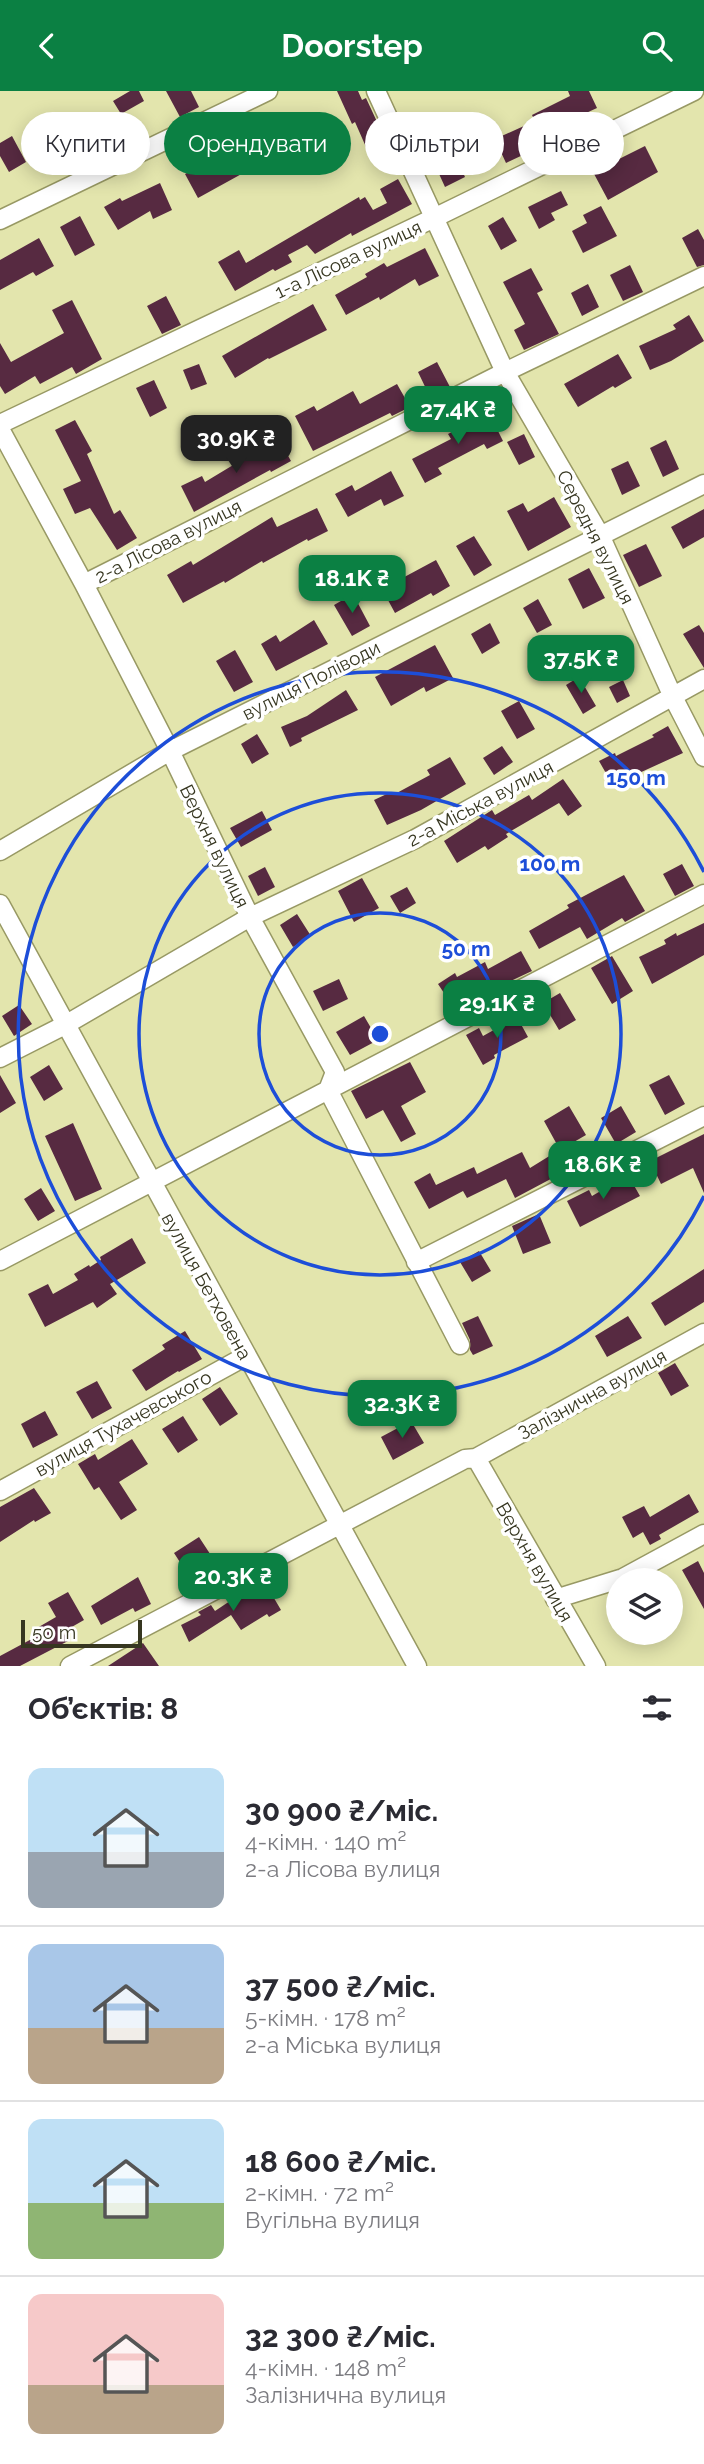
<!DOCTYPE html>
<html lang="uk">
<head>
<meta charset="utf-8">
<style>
  body { margin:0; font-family:Raleway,sans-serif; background:#f2f2f3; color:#2b2b33; height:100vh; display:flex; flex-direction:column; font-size:26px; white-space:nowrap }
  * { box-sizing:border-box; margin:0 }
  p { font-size:23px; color:#7c7c81 }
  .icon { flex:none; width:38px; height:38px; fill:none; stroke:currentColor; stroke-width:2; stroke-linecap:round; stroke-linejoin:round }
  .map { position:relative; height:1575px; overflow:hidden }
  .side { display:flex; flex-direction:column; background:#fff; flex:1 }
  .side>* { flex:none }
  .banner { position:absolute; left:21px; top:21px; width:663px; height:63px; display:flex; gap:14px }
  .tools { position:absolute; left:606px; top:1477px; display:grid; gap:14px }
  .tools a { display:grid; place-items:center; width:77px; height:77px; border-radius:50%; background:#fff; box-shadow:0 4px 18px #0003; font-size:35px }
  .scale { position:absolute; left:21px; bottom:18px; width:121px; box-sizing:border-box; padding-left:7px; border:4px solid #363620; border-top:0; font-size:19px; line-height:24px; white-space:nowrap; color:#363620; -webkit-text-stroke:5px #fff; paint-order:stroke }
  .price { position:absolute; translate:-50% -60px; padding:0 16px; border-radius:14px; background:#0b8043; color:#fff; font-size:23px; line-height:46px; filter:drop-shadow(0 2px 4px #0008) }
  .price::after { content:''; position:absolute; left:50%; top:42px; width:21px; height:16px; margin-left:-10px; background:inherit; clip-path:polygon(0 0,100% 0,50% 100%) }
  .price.on { background:#222; color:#fff }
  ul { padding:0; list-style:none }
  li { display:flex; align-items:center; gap:21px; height:175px; padding:0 28px }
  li+li { border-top:2px solid #e1e1e2 }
  li span { display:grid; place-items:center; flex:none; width:196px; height:140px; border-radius:14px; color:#555 }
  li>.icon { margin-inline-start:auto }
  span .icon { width:84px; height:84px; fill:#fffc; stroke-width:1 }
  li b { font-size:30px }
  h2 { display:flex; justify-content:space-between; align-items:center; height:84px; padding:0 28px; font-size:30px }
  .tag { padding:0 24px; border-radius:32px; background:#fff; box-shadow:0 4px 18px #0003; font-size:24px; line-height:63px }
  .tag.on { background:#0b8043; color:#fff }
  header { display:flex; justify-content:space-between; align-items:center; height:91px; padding:0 28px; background:#0b8043; color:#fff; font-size:32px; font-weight:700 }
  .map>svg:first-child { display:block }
  .building { fill:#572a41 }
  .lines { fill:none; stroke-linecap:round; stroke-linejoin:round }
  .minor-casing { stroke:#989964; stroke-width:21 }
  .minor { stroke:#fff; stroke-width:18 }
  .ring { fill:none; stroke:#1d4ed8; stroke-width:3.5 }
  .labels { text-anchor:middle; stroke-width:7; stroke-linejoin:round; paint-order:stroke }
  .street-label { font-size:19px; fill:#363620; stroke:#fff }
  .centre { fill:#1d4ed8; stroke:#fff; stroke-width:3.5 }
  .ring-label { font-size:21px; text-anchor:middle; font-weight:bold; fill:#1d4ed8; stroke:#fff; stroke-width:7; stroke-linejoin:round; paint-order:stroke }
</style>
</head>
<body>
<header><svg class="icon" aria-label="back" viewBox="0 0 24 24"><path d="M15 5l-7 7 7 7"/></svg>Doorstep<svg class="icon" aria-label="search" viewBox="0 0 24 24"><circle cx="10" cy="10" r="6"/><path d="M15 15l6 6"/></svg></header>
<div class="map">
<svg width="704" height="1575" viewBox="0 0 704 1575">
  <rect width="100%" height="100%" fill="#e3e5ad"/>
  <path class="building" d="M 130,0 L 139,0 L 144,10 L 121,23 L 113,10 Z
    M 166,0 L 191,0 L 199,16 L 180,26 Z
    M 337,0 L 358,0 L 362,9 L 366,7 L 385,48 L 366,56 L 355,31 L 352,33 Z
    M 568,0 L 589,0 L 597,17 L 560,34 L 563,41 L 524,60 L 525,63 L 506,72 L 495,48 L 535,30 L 532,24 L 570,5 Z
    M 90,21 L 102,46 L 121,36 L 127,48 L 59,84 L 48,63 L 78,47 L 70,31 Z
    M 439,28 L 465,86 L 445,96 L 419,39 Z
    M 324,34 L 339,60 L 324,69 L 309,43 Z
    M 12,45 L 26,71 L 9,81 L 0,65 L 0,52 Z
    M 262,48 L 275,73 L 259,81 L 256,75 L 198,107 L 185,83 L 203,73 L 201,68 L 236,49 L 241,59 Z
    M 645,55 L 658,81 L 608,109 L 593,81 Z
    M 398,88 L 412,113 L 352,145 L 351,142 L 315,163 L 307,154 L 288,164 L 292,171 L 275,180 L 273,178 L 235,200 L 218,171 L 239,159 L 246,172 L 359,106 L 360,109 L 365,106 L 373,119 L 387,112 L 380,98 Z
    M 160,92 L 172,119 L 153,128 L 150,120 L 118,139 L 104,116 L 120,107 L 122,110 Z
    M 561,100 L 568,114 L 551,122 L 555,129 L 539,138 L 528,116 Z
    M 601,115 L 617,145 L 583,162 L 572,140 L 587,132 L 583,124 Z
    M 80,125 L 95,154 L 75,165 L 60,136 Z
    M 503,126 L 517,150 L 501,159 L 488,135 Z
    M 698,138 L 704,149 L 704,174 L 697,176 L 682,147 Z
    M 39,147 L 54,175 L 36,185 L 33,181 L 0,199 L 0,169 Z
    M 425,157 L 439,185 L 419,195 L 415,188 L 380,209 L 379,206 L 346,224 L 335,204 L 367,186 L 365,183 L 384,172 L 387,176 Z
    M 630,174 L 643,201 L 623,210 L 610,184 Z
    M 531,177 L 543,199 L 537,202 L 559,243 L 524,259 L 514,239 L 525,233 L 503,191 Z
    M 588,193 L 599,216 L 582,225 L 571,202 Z
    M 166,205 L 181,234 L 162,243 L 147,215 Z
    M 72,209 L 102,268 L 76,283 L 72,276 L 40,293 L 35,285 L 5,303 L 0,295 L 0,252 L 11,271 L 64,242 L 52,219 Z
    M 313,213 L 327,239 L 269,268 L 268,267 L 235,287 L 222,265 Z
    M 689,224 L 704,250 L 671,270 L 650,279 L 639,255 L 676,238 L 673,234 Z
    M 618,263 L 632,287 L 615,297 L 613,295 L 578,316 L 564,293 Z
    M 437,271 L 450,296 L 430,306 L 418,281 Z
    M 199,273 L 207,293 L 191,299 L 183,279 Z
    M 154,289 L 167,317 L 150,326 L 136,297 Z
    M 397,293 L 410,316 L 392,325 L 390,322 L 313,360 L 295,325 L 314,315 L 317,320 L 353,300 L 360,313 Z
    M 489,322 L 503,350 L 487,358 L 484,353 L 438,377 L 442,383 L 425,392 L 412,368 L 451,348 L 448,343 Z
    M 75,329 L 92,360 L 87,363 L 114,423 L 120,419 L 137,447 L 117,459 L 90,417 L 75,423 L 63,398 L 81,390 L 55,339 Z
    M 524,343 L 535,366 L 519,374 L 507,351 Z
    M 278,347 L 291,370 L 271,381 L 270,379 L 194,421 L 181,395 L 202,385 L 205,391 Z
    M 666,349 L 679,378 L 663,386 L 650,357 Z
    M 628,370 L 640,395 L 622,404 L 611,378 Z
    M 391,380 L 404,405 L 384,415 L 381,408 L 348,426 L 335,403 L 352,394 L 355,400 Z
    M 554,406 L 571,436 L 528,460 L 507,420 L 523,412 L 528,421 Z
    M 317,417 L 328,440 L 308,450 L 307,448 L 263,472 L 262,470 L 225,492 L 224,490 L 183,512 L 167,484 L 191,470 L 193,474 L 272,426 L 277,436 Z
    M 704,418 L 704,446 L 683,458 L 671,436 Z
    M 474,445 L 492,474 L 474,485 L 456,455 Z
    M 646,453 L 662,485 L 639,496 L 623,464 Z
    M 436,469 L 450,495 L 433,505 L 431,502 L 395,522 L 382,498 Z
    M 589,477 L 605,507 L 583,518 L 568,488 Z
    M 353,503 L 370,535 L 352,545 L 334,514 Z
    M 538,508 L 552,534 L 537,542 L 523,517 Z
    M 314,529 L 328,553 L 276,580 L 261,553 L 276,544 L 280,551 Z
    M 490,532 L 500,552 L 482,563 L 471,543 Z
    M 699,534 L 704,542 L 704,577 L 683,543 Z
    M 435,554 L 453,587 L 426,601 L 424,596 L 391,615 L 375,586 Z
    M 235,559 L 253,591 L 234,601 L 216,570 Z
    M 579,586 L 596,615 L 583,623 L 566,594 Z
    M 623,589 L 630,605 L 617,612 L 609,596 Z
    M 346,599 L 358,619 L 301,647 L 302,650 L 290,656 L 281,636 L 307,625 Z
    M 519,610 L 535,638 L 517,648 L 501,620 Z
    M 668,635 L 683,662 L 637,683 L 635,678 L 611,691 L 599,670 L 615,662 L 616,665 L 654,646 L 652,644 Z
    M 257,643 L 269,663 L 252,673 L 241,653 Z
    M 502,655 L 513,671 L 494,684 L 483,667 Z
    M 450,666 L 466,693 L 421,719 L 387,734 L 374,709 L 391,701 L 393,704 L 430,684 L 427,679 Z
    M 563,688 L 582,715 L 568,725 L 559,712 L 506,743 L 508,746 L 488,759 L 485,755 L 457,772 L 444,750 L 492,719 L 495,724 L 529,704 L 532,709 Z
    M 262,720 L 272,739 L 241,756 L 230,737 Z
    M 682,773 L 694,795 L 675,805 L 663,783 Z
    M 265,776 L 275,796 L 258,805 L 248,785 Z
    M 624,784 L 645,820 L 625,831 L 622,827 L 587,848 L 580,836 L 539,858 L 529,840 L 569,817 L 567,814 Z
    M 362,787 L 379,817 L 354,831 L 338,800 Z
    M 407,796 L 416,812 L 400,822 L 390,805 Z
    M 297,823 L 311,845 L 293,856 L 280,834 Z
    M 704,832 L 704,864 L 652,893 L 639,866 L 666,853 L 664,849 L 676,842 L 677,845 Z
    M 521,860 L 532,880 L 485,902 L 483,899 L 454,917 L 438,893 L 455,882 L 457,886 L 485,871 L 488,878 Z
    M 612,865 L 633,900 L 612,913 L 591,877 Z
    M 339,888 L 348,908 L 323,920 L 313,900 Z
    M 560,902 L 576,929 L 559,939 L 543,912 Z
    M 19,914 L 32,933 L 14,945 L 2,925 Z
    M 364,925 L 378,949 L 350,964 L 336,941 Z
    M 517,926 L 528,946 L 494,964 L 495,967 L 483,974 L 466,944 L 479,937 L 483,945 Z
    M 410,971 L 426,1001 L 401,1015 L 416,1043 L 401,1051 L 383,1019 L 366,1028 L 351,1000 Z
    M 49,974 L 63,998 L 44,1010 L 30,986 Z
    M 0,984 L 16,1012 L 0,1022 Z
    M 669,984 L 685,1013 L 665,1024 L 649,994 Z
    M 569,1015 L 586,1044 L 560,1059 L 544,1030 Z
    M 621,1015 L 636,1041 L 616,1053 L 601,1027 Z
    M 73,1032 L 102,1098 L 75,1110 L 45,1045 Z
    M 704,1043 L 704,1102 L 693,1077 L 661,1093 L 650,1070 Z
    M 522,1061 L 530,1077 L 551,1064 L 562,1082 L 515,1107 L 506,1088 L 467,1107 L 463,1100 L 429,1118 L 414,1091 L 430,1082 L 436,1094 L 474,1076 L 477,1083 Z
    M 628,1084 L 640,1105 L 580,1136 L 567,1110 L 589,1099 L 592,1105 Z
    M 41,1097 L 55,1120 L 38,1130 L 24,1108 Z
    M 539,1123 L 551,1152 L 523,1163 L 512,1135 Z
    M 132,1147 L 146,1172 L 110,1193 L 117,1203 L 97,1217 L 93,1211 L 45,1236 L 28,1203 L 48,1193 L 53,1203 L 78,1189 L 74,1183 L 89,1174 L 90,1176 L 101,1169 L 100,1166 Z
    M 479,1160 L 491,1180 L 472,1191 L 460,1171 Z
    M 704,1178 L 704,1211 L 665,1235 L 651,1212 Z
    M 478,1225 L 493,1255 L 473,1264 L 470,1259 L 470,1249 L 462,1232 Z
    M 628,1225 L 642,1247 L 607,1266 L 595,1245 Z
    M 185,1240 L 202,1268 L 179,1281 L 178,1280 L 146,1300 L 132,1279 L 165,1258 L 162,1254 Z
    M 675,1272 L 689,1295 L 671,1305 L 658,1282 Z
    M 97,1290 L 112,1317 L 92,1328 L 76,1301 Z
    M 220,1296 L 238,1323 L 220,1335 L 202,1308 Z
    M 45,1320 L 58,1344 L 33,1357 L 21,1333 Z
    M 183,1325 L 198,1349 L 178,1362 L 162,1338 Z
    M 411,1330 L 424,1352 L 393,1369 L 381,1346 Z
    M 132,1348 L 148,1373 L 119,1391 L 137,1419 L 121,1429 L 99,1396 L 94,1399 L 78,1373 L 95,1363 L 98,1369 Z
    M 34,1397 L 51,1422 L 35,1431 L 34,1429 L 0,1451 L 0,1416 Z
    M 689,1403 L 699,1421 L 659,1444 L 661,1448 L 650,1454 L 643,1441 L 633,1447 L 622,1426 L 644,1415 L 650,1426 Z
    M 199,1446 L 216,1472 L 191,1488 L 174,1462 Z
    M 698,1470 L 704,1482 L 704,1518 L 682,1479 Z
    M 138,1486 L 151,1513 L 135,1521 L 133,1517 L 101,1534 L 91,1515 Z
    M 268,1497 L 281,1519 L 269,1526 L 267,1523 L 241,1539 L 231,1524 L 189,1551 L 181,1534 L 201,1524 L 198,1521 L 211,1514 L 215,1520 L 245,1500 L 250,1508 Z
    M 68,1501 L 84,1529 L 63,1541 L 68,1550 L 20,1575 L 0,1575 L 0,1565 L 41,1543 L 37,1537 L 56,1526 L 48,1512 Z
    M 143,1552 L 159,1575 L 108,1575 Z"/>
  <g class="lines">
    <defs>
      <path id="minor" d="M 376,0 L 505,281 L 600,444 L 673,606 L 704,666
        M 0,129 L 268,0
        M 0,333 L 434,127 L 694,0
        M 0,338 L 84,493 L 170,660 L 250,826 L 335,981 L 328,999 L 460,1254
        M 84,493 L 505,281 L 704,185
        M 0,760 L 170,660 L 704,393
        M 0,813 L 417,1575
        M 0,967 L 65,934 L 250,826 L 415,748 L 704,588
        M 0,1170 L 704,803
        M 416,1171 L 704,1025
        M 476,1367 L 596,1575
        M 0,1400 L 246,1265
        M 555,1508 L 623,1487 L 704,1443
        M 70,1575 L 465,1368 L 476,1367 L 704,1242"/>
    </defs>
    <use href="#minor" class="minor-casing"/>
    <use href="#minor" class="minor"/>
  </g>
  <g class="ring">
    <circle cx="380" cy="943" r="121"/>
    <circle cx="380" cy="943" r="241"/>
    <path d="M704 1105A362 362 0 1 1 704 781"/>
  </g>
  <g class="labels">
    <g class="street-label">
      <text transform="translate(348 168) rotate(-25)" y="7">1-а Лісова вулиця</text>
      <text transform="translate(596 446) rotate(63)" y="7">Середня вулиця</text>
      <text transform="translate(168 450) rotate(-27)" y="7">2-а Лісова вулиця</text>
      <text transform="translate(311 589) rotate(-27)" y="7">вулиця Поліводи</text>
      <text transform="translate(480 712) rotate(-28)" y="7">2-а Міська вулиця</text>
      <text transform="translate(215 755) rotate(64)" y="7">Верхня вулиця</text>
      <text transform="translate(207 1195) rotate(61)" y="7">вулиця Бетховена</text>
      <text transform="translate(592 1303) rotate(-29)" y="7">Залізнична вулиця</text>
      <text transform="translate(123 1332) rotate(-29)" y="7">вулиця Тухачевського</text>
      <text transform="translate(535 1471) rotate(60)" y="7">Верхня вулиця</text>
    </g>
  </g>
  <circle cx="380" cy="943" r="10" class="centre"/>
  <g class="ring-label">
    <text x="636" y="694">150 m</text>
    <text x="550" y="780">100 m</text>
    <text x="466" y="865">50 m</text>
  </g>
</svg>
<div class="tools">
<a><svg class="icon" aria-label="layers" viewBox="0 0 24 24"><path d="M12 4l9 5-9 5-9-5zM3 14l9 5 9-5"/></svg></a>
</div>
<div class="scale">50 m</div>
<b class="price" style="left:458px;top:355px">27.4K ₴</b>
<b class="price on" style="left:236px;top:384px">30.9K ₴</b>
<b class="price" style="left:352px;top:524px">18.1K ₴</b>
<b class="price" style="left:581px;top:604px">37.5K ₴</b>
<b class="price" style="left:497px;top:949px">29.1K ₴</b>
<b class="price" style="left:603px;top:1110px">18.6K ₴</b>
<b class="price" style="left:402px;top:1349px">32.3K ₴</b>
<b class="price" style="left:233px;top:1522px">20.3K ₴</b>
<div class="banner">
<a class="tag">Купити</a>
<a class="tag on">Орендувати</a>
<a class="tag">Фільтри</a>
<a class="tag">Нове</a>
</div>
</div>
<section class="side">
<h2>Об’єктів: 8<svg class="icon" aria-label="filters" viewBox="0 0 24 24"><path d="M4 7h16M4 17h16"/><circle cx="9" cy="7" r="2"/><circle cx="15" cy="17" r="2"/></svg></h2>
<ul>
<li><span style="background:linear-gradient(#bfe0f5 60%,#9aa5b1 0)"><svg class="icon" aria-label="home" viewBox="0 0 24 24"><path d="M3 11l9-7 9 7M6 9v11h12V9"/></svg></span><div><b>30 900 ₴/міс.</b><p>4-кімн. · 140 m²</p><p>2-а Лісова вулиця</p></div></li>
<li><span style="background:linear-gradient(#a9c7e8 60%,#b9a48a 0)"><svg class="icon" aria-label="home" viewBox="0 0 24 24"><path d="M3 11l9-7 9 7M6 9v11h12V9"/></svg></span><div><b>37 500 ₴/міс.</b><p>5-кімн. · 178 m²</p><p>2-а Міська вулиця</p></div></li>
<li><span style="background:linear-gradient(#bfe0f5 60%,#8fb573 0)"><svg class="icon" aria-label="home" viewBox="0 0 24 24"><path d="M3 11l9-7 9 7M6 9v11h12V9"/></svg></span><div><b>18 600 ₴/міс.</b><p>2-кімн. · 72 m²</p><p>Вугільна вулиця</p></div></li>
<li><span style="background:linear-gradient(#f6c9c9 65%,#b9a48a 0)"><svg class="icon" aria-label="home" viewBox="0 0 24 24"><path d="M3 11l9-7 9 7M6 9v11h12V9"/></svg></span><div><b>32 300 ₴/міс.</b><p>4-кімн. · 148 m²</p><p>Залізнична вулиця</p></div></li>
</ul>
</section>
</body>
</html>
